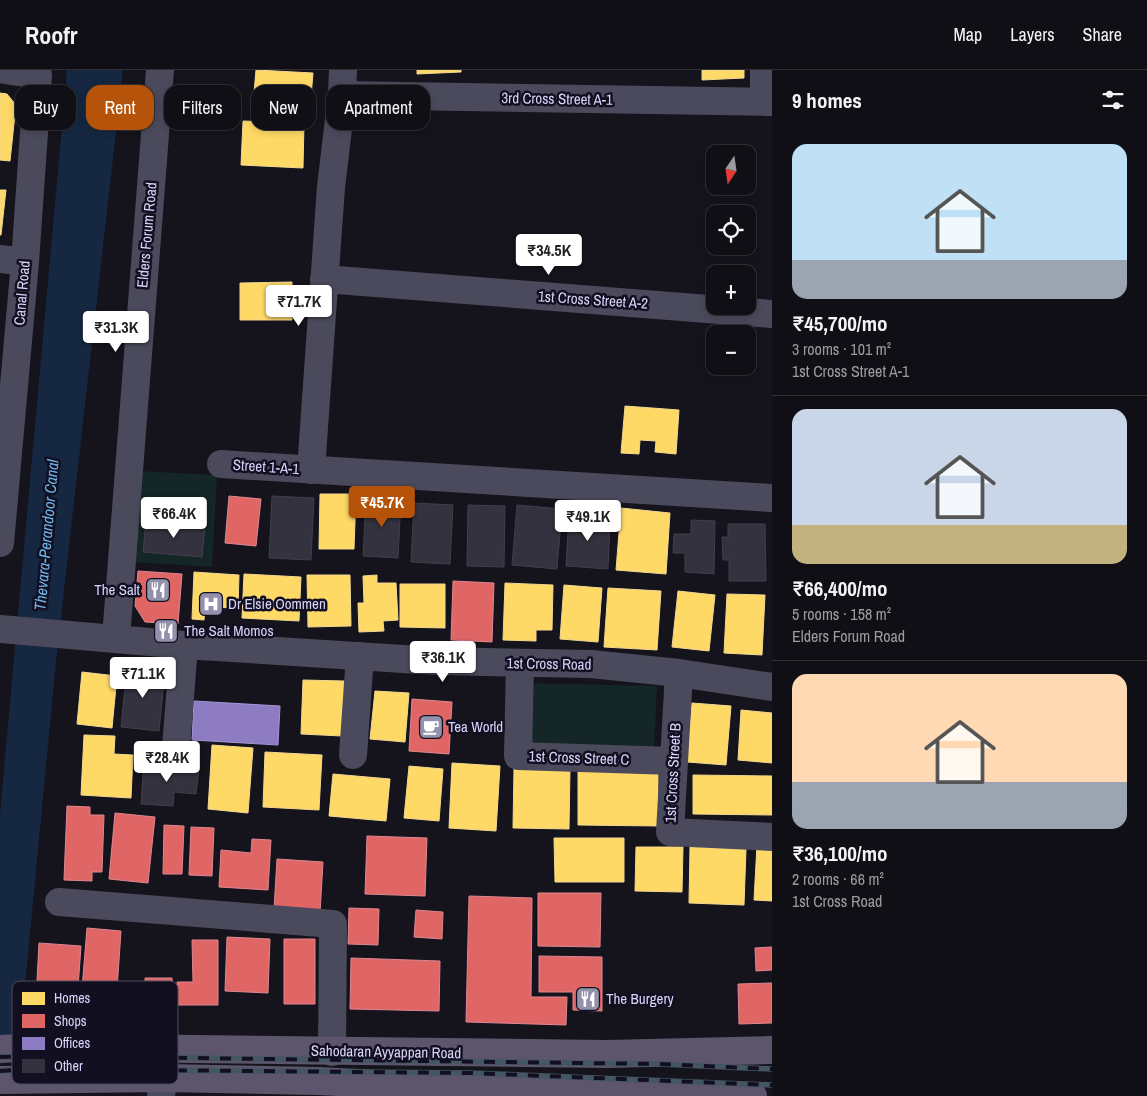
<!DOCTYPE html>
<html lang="en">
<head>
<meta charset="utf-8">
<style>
  body { margin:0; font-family:"Archivo Narrow",sans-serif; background:#19181e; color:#f1f3f6; height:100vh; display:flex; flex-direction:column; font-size:19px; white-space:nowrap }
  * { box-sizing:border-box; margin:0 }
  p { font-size:16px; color:#9c9ca0 }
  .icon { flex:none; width:28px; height:28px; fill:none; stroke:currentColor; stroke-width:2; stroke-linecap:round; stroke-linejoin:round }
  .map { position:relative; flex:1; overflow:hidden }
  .details { display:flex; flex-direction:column; background:#100f15; width:375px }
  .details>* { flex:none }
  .hud { position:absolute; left:15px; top:15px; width:475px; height:45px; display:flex; gap:10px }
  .needle { width:32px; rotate:193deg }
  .controls { position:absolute; left:706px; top:75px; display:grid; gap:10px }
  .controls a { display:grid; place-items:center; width:50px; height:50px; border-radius:10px; background:#100f15; box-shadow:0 2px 8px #0003,0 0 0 1px #302f34; font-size:25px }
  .price { position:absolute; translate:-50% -42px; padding:0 11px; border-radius:5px; background:#fff; color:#222; font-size:16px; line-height:32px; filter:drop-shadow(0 1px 2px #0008) }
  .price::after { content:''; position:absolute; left:50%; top:30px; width:15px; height:11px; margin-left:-8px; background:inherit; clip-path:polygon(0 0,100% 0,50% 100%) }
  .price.current { background:#b45309; color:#fff }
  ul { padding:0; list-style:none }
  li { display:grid; align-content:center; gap:10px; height:265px; padding:0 20px }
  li+li { border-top:1px solid #302f34 }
  li span { display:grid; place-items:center; height:155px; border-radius:15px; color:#555 }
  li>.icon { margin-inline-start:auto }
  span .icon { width:90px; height:90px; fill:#fffc; stroke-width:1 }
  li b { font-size:21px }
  h2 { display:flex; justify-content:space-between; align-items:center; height:60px; padding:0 20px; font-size:21px }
  .chip { padding:0 18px; border-radius:15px; background:#100f15; box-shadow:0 2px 8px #0003,0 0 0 1px #302f34; font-size:18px; line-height:45px }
  .chip.current { background:#b45309; color:#fff }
  header { display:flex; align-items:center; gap:30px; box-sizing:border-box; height:70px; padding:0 25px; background:#100f15; border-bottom:1px solid #302f34 }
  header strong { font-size:24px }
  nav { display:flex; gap:28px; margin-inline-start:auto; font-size:18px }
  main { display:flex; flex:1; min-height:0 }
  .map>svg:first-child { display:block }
  .green { fill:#142626 }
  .water { fill:#152741 }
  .homes { fill:#ffd966; stroke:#f3d892 }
  .shops { fill:#e06666; stroke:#de8792 }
  .offices { fill:#8e7cc3; stroke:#a496d4 }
  .building { fill:#33323e; stroke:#413f4f }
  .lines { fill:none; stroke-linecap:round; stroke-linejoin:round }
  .street { stroke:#4a4a5c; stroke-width:28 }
  .primary { stroke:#5c556c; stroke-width:28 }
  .rail-casing { stroke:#445663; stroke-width:5.5 }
  .rail { stroke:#121020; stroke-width:4; stroke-dasharray:11; stroke-linecap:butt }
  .labels { text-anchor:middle; stroke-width:5; stroke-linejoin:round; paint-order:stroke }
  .street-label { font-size:15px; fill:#d8d4fa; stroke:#121020 }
  .poi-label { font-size:15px; fill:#d8d4fa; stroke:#121020; text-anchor:start }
  .water-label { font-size:16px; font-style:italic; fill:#6fb6ed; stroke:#121020 }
  .key { fill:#121020; stroke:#4d4b61; stroke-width:1 }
  .key-label { font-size:14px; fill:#d8d4fa }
</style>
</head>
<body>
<header>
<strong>Roofr</strong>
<nav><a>Map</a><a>Layers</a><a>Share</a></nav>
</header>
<main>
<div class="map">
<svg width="772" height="1026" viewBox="0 0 772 1026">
  <rect width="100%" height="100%" fill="#15141c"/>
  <path class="green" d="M 139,401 L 217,405 L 212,497 L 132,492 Z
    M 526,613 L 657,616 L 654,685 L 525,681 Z"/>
  <path class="water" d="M 67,0 L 123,0 L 56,591 L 21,958 L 0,991 L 0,744 Z"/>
  <path class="homes" d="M 256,0 L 313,3 L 310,39 L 253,34 Z
    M 417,0 L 461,0 L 461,2 L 417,4 Z
    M 702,0 L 744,0 L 744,8 L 702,10 Z
    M 0,23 L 7,24 L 16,35 L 10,91 L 0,90 Z
    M 243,51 L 304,53 L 303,98 L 241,95 Z
    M 0,120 L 6,120 L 1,165 L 0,165 Z
    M 292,212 L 292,250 L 240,250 L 240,213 Z
    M 625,336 L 679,340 L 676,384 L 655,382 L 656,371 L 640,370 L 639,384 L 621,383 Z
    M 320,424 L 356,424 L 354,479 L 319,479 Z
    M 621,438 L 670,443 L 666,504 L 616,500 Z
    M 194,502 L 239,505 L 238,538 L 205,537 L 204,550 L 192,549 Z
    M 244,504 L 301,507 L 299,551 L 242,548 Z
    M 307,505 L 350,505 L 351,556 L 308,557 Z
    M 377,505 L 377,513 L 396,513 L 398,550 L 383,551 L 384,561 L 359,562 L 358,533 L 364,533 L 363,506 Z
    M 505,513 L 553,515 L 552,560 L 536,560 L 536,571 L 503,570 Z
    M 400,514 L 445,514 L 445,558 L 400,557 Z
    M 564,515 L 602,518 L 598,572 L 560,569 Z
    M 608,518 L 661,521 L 657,580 L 604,577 Z
    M 678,521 L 715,525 L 709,581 L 672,577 Z
    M 727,524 L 765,525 L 762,585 L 724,583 Z
    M 82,602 L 117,606 L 112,658 L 77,654 Z
    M 303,610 L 344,611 L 342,666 L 301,664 Z
    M 375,621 L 409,623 L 405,672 L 370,669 Z
    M 692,633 L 731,636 L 726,695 L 687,692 Z
    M 741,640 L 772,643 L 772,693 L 738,690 Z
    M 84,665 L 115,666 L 114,684 L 133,685 L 131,728 L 81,725 Z
    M 212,675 L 253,678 L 248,743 L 208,739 Z
    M 265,682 L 322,685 L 319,740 L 263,737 Z
    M 452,693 L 500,696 L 496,761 L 449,758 Z
    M 409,696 L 443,699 L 439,751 L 404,748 Z
    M 514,698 L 570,699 L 569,759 L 513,758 Z
    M 578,700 L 658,701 L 658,756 L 578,755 Z
    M 333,704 L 390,709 L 386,751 L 329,746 Z
    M 693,705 L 772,706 L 772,745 L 693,744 Z
    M 554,768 L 624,768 L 624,812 L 555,812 Z
    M 757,775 L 772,776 L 772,831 L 754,830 Z
    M 636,777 L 683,777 L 682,822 L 635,821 Z
    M 690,777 L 746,779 L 744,835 L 689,833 Z"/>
  <path class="shops" d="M 229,426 L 261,429 L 256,476 L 225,473 Z
    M 138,501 L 182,504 L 178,554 L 145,552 L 135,536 Z
    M 453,511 L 494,513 L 492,572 L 451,570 Z
    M 412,629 L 452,632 L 449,684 L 409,681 Z
    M 67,736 L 90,737 L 90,745 L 104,745 L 102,802 L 92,802 L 92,811 L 64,810 Z
    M 115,743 L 155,747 L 148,813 L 109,809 Z
    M 164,755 L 184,756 L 182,804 L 163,804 Z
    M 191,757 L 214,758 L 212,806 L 189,805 Z
    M 367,766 L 427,768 L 425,826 L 365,824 Z
    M 252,769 L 271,770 L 268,820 L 219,817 L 221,780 L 251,783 Z
    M 277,789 L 323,792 L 320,843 L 274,839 Z
    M 538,823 L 601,823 L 600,877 L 538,876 Z
    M 469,826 L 532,828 L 531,927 L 567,927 L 566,955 L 466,952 Z
    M 349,838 L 379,839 L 378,875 L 348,874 Z
    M 416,840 L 443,842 L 442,869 L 414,867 Z
    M 87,858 L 121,861 L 116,934 L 81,931 Z
    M 227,867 L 270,869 L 268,923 L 225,921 Z
    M 284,869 L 315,869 L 315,934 L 284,934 Z
    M 192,870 L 218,870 L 218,935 L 177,935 L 177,912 L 193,912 Z
    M 39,873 L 81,876 L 77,932 L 36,930 Z
    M 772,877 L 772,900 L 756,901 L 755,878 Z
    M 539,886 L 602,887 L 602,941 L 573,940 L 573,922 L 539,922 Z
    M 351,888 L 440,891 L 439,941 L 350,939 Z
    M 145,908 L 172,908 L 173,934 L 145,935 Z
    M 772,913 L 772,953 L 739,954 L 738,914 Z"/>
  <path class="offices" d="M 194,631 L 280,636 L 278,675 L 192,670 Z"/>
  <path class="building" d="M 272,426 L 314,428 L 311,490 L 269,488 Z
    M 366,428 L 401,430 L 398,488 L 363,486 Z
    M 414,433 L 453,435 L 450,494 L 411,492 Z
    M 468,435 L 505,436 L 504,497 L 467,496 Z
    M 517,435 L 562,439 L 557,499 L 512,495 Z
    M 575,441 L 582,443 L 585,453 L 596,454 L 600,445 L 607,446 L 610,452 L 608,499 L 566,496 L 569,446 Z
    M 691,450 L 715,451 L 714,504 L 685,502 L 685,483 L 673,483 L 674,464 L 691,464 Z
    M 146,451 L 205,456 L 202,487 L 143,482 Z
    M 728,454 L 765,454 L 766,511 L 729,511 L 729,490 L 723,490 L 722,467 L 728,467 Z
    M 127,597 L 165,601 L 159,661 L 121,657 Z
    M 144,693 L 199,698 L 196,724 L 174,722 L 173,736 L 141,734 Z"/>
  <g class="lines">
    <path class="street" d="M 764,0 L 764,32
      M 342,25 L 772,32
      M 0,189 L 25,192
      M 324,209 L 772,244
      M 221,394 L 772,428
      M 311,400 L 331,117 L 342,25 L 343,0
      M 0,473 L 25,192 L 38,5 L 5,0
      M 0,559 L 184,575 L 435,591 L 591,594 L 679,603 L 772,617
      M 116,568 L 160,0
      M 520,593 L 518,686 L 673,691
      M 679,603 L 670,762 L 772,767
      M 176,678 L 184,575
      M 353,685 L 360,586
      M 59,832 L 333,854 L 332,982
      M 161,1026 L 163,1008"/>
    <path class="primary" d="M 0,979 L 35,977 L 607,984 L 772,980
      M 0,1010 L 163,1008 L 317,1011 L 506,1020 L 753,1026"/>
    <defs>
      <path id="rail" d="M 0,987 L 32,986 L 659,994 L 772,999
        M 0,1001 L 33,999 L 470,1003 L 772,1015"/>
    </defs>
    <use href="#rail" class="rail-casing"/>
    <use href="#rail" class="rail"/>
  </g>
  <defs>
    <symbol id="restaurant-square" viewBox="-11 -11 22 22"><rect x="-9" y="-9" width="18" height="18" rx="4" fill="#9491ac" stroke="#121020"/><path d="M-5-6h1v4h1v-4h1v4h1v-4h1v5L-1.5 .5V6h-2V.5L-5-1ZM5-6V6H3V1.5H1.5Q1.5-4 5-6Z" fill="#fff"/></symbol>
    <symbol id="hospital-square" viewBox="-11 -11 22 22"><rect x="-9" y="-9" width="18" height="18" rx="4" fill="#9491ac" stroke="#121020"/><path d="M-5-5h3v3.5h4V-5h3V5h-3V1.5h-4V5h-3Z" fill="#fff"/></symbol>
    <symbol id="cafe-square" viewBox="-11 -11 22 22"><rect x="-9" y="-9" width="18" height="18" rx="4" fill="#9491ac" stroke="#121020"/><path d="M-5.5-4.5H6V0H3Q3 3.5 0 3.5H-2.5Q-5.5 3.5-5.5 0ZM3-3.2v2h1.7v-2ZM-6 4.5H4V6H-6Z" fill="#fff"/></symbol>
  </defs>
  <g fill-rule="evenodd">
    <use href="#restaurant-square" x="144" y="506" width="28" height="28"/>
    <use href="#hospital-square" x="197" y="520" width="28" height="28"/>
    <use href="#restaurant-square" x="152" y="547" width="28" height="28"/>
    <use href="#cafe-square" x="417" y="643" width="28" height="28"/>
    <use href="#restaurant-square" x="574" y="915" width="28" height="28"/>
  </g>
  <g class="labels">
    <g class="street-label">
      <text transform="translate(557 29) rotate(1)" y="5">3rd Cross Street A-1</text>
      <text transform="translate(147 165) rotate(-85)" y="5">Elders Forum Road</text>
      <text transform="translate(22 223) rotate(-85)" y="5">Canal Road</text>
      <text transform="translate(593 230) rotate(4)" y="5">1st Cross Street A-2</text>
      <text transform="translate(266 397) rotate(4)" y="5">Street 1-A-1</text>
      <text transform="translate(549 594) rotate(1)" y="5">1st Cross Road</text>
      <text transform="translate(579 688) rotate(2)" y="5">1st Cross Street C</text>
      <text transform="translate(673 703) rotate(-87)" y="5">1st Cross Street B</text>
      <text transform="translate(386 982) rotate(1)" y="5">Sahodaran Ayyappan Road</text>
    </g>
    <g class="poi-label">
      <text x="140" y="525" text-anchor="end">The Salt</text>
      <text x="228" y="539">Dr Elsie Oommen</text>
      <text x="184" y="566">The Salt Momos</text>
      <text x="448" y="662">Tea World</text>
      <text x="606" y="934">The Burgery</text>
    </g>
    <g class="water-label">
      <text transform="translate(46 465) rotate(-85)" y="6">Thevara-Perandoor Canal</text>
    </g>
  </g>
  <rect x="12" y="911" width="166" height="103" rx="8" class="key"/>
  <rect x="22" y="922" width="23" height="13" fill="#ffd966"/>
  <rect x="22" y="944" width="23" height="14" fill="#e06666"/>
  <rect x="22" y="967" width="23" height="13" fill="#8e7cc3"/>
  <rect x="22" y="989" width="23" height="14" fill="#33323e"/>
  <g class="key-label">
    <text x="54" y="933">Homes</text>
    <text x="54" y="956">Shops</text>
    <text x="54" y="978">Offices</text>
    <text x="54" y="1001">Other</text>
  </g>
</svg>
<div class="controls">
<a><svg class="needle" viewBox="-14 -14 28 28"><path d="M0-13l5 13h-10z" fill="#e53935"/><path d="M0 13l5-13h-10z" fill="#9c9ca0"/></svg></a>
<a><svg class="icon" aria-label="locate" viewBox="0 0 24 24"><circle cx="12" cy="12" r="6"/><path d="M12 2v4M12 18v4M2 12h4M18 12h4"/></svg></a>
<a>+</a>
<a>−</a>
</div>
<b class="price" style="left:549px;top:206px">₹34.5K</b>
<b class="price" style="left:299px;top:257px">₹71.7K</b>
<b class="price" style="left:116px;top:283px">₹31.3K</b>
<b class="price current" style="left:382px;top:458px">₹45.7K</b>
<b class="price" style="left:174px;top:469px">₹66.4K</b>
<b class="price" style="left:588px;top:472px">₹49.1K</b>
<b class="price" style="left:443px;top:613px">₹36.1K</b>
<b class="price" style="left:143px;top:629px">₹71.1K</b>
<b class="price" style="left:167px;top:713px">₹28.4K</b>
<div class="hud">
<a class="chip">Buy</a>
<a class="chip current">Rent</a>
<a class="chip">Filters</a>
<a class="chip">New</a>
<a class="chip">Apartment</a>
</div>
</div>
<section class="details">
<h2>9 homes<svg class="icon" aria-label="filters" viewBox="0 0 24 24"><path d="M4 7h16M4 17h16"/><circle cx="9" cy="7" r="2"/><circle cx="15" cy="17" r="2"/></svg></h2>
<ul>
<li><span style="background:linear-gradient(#bfe0f5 75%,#9aa5b1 0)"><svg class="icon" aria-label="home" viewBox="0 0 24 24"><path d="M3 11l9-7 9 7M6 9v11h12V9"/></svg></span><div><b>₹45,700/mo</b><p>3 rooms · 101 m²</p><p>1st Cross Street A-1</p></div></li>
<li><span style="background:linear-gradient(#c9d6e8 75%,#c2b280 0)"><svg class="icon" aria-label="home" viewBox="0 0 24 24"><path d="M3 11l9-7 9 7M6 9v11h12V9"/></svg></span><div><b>₹66,400/mo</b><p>5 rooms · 158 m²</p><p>Elders Forum Road</p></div></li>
<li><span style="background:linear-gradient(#ffd9b3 70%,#9aa5b1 0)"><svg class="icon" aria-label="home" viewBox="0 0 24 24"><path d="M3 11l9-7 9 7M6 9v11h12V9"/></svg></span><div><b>₹36,100/mo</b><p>2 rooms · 66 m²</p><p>1st Cross Road</p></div></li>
</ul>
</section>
</main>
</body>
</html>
